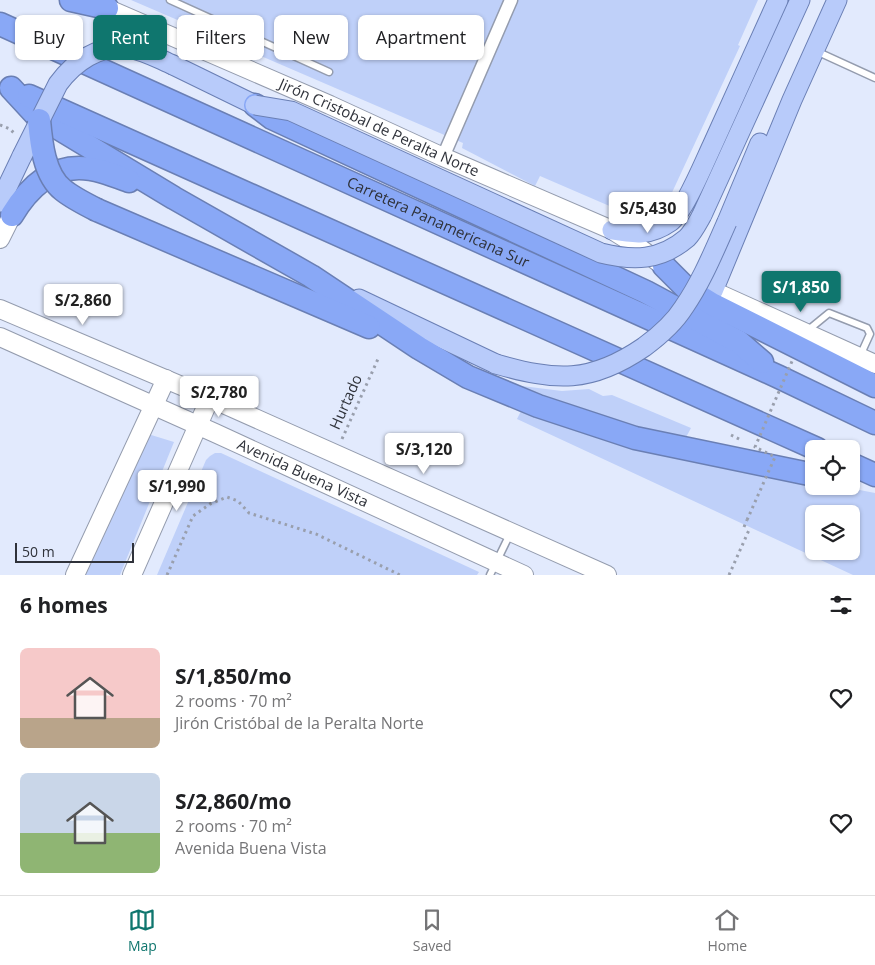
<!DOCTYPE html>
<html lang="en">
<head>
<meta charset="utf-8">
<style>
  body { margin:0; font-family:"Open Sans",sans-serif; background:#f2f2f2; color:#202124; height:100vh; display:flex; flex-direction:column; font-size:19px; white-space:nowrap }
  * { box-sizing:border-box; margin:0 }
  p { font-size:16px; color:#757577 }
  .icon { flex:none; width:28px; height:28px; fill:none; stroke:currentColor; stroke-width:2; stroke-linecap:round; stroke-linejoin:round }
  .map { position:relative; height:575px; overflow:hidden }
  .panel { display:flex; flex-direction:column; background:#fff; flex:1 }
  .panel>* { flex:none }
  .guide { position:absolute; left:15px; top:15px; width:500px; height:45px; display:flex; gap:10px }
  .buttons { position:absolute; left:805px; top:440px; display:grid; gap:10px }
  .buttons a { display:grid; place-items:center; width:55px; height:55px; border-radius:8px; background:#fff; box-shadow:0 1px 4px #0004; font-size:25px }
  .scale { position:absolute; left:15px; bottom:12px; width:119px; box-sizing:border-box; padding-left:5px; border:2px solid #2f323a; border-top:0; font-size:14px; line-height:18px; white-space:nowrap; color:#2f323a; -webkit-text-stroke:4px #e2eafd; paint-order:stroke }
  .price { position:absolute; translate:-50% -42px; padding:0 11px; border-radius:5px; background:#fff; color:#222; font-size:16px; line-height:32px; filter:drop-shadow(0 1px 2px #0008) }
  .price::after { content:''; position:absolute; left:50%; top:30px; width:15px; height:11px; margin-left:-8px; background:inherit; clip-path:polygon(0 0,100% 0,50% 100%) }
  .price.current { background:#0f766e; color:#fff }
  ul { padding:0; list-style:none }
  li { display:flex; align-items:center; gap:15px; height:125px; padding:0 20px }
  li span { display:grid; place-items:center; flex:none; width:140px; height:100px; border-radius:8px; color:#555 }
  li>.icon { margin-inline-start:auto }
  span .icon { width:60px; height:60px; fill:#fffc; stroke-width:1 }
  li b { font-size:21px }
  h2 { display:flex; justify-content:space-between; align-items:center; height:60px; padding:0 20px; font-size:21px }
  .tag { padding:0 18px; border-radius:8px; background:#fff; box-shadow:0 1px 4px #0004; font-size:18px; line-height:45px }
  .tag.current { background:#0f766e; color:#fff }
  .tabs { display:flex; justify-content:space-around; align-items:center; height:70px; border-top:1px solid #e0e0e0; background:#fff; font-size:14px; color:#757577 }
  .tabs a { display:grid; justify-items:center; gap:2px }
  .tabs .current { color:#0f766e }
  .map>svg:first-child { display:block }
  .green { fill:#bfd0f9; fill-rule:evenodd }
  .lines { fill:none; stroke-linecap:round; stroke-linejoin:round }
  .lane-casing { stroke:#949cae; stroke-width:9 }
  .street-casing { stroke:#949cae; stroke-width:15 }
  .secondary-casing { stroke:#949cae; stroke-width:20 }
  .primary-casing { stroke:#6a7fb4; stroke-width:21 }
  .highway-casing { stroke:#6a7fb4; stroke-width:25 }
  .path { stroke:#999fad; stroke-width:3; stroke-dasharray:2.5 4; stroke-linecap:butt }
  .lane { stroke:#fff; stroke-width:6 }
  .street { stroke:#fff; stroke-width:12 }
  .secondary { stroke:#fff; stroke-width:18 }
  .primary { stroke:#b8cbfa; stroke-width:19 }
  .highway { stroke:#89a8f6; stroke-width:22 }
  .primary-bridge-casing { stroke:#6a7fb4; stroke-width:21; stroke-linecap:butt }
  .highway-bridge-casing { stroke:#6a7fb4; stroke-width:25; stroke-linecap:butt }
  .path-bridge { stroke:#999fad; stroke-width:3; stroke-dasharray:2.5 4; stroke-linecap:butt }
  .primary-bridge { stroke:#b8cbfa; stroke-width:19 }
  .highway-bridge { stroke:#89a8f6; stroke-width:22 }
  .labels { text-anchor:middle; stroke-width:5; stroke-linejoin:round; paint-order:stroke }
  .street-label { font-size:15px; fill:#2f323a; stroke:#e2eafd }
</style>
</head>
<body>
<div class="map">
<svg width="875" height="575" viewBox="0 0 875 575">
  <rect width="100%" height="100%" fill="#e2eafd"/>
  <path class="green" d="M 131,0 L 758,0 L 738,45 L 740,46 L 669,199 L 628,214 L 540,176 L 535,186 L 462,148 L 463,143 Z
    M 522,386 L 562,391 L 589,389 L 603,396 L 612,395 L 691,428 L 683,443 L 521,390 Z
    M 521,411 L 612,442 L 814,481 L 814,486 L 839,486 L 875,493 L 875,575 L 853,575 L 517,419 ZM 814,514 L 851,514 L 851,551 L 814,551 Z
    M 148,434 L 174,442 L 120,575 L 83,575 Z
    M 215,453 L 221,453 L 479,572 L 477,575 L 157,575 L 206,460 L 210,456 Z"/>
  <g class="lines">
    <defs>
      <path id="lane" d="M 170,0 L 329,72
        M 816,51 L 875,78
        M 807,331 L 829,313 L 867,328 L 870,334 L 860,356
        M 490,575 L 510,534"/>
      <path id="street" d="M 443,157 L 511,0"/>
      <g id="secondary">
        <path id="s1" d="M 97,4 L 330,105 L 443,157 L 612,230 L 636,245 L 658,262"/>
        <path d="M 0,239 L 12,215"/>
        <path d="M 700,285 L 875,364"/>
        <path d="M 0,309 L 210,398 L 607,575"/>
        <path id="s2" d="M 0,337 L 215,433 L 524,575"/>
        <path d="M 75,575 L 166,379"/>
        <path d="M 132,575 L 210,398"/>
      </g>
      <path id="primary" d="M 173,65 L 255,105
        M 0,202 L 22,156
        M 702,215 L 800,0
        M 727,222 L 760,143
        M 612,230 C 635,234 650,236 670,222 C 684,212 704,163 712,146 C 734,97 756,49 778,0
        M 713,291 L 792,100 L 837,0
        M 359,299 L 496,364"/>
      <g id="highway">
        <path d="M 71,0 L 107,8"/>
        <path id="s3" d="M 0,24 L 779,377 L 875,423"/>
        <path d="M 11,88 L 35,114 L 174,198 L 311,276 L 419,348 L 468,377 L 538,406 L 635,438 L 814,475"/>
        <path d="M 29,96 L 817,449"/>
        <path d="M 255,105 L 272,118 L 646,292 L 739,342 L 762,362"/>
        <path d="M 97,210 L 369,327"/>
        <path d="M 12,215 C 27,190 48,168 79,168 C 96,168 113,175 129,181"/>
        <path d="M 664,266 L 686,288 L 712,304 L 875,386"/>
        <path d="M 851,464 L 875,475"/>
      </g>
    </defs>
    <use href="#lane" class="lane-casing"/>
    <use href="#street" class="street-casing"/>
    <use href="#secondary" class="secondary-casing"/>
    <use href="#primary" class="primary-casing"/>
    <use href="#highway" class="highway-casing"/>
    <path class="path" d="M 0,125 L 10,129 L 15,134
      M 731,435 L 741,440
      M 342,439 L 378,359
      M 744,527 L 747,520
      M 167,575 L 193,516 L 210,504 L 227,497 L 238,501 L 249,513 L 316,534 L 400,575
      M 729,575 L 749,530"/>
    <use href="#lane" class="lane"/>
    <use href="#street" class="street"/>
    <use href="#secondary" class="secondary"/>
    <use href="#primary" class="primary"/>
    <use href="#highway" class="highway"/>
    <defs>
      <path id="primary-bridge" d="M 255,105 L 291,111 L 601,253 C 633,261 660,261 687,238 C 693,232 698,222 702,215
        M 22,156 L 58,84 C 74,62 100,44 128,48 C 144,50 159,59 173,65
        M 496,364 C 556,381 590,384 644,347 C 659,336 674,323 684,307 C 702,281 714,251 727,222"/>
      <path id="highway-bridge" d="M 39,120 C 41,143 44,175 63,190 C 73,198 85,204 97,210"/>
    </defs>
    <use href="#primary-bridge" class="primary-bridge-casing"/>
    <use href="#highway-bridge" class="highway-bridge-casing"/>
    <path class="path-bridge" d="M 747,520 L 775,457 L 755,447 L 793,359"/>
    <use href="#primary-bridge" class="primary-bridge"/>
    <use href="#highway-bridge" class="highway-bridge"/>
  </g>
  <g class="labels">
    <g class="street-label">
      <text dy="5" stroke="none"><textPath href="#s1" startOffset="308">Jirón Cristobal de Peralta Norte</textPath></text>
      <text dy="5" stroke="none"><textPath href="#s3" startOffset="481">Carretera Panamericana Sur</textPath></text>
      <text transform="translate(346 402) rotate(-66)" y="5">Hurtado</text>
      <text dy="5" stroke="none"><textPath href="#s2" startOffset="332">Avenida Buena Vista</textPath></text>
    </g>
  </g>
</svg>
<div class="buttons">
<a><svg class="icon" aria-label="locate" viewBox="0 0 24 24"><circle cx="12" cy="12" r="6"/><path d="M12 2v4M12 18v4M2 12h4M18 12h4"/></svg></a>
<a><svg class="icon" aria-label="layers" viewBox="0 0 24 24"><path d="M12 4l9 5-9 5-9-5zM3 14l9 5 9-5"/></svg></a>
</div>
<div class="scale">50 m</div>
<b class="price" style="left:648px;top:234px">S/5,430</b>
<b class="price current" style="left:801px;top:313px">S/1,850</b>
<b class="price" style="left:83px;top:326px">S/2,860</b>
<b class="price" style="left:219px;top:418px">S/2,780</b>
<b class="price" style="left:424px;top:475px">S/3,120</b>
<b class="price" style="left:177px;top:512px">S/1,990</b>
<div class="guide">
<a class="tag">Buy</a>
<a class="tag current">Rent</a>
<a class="tag">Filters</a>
<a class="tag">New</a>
<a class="tag">Apartment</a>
</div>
</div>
<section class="panel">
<h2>6 homes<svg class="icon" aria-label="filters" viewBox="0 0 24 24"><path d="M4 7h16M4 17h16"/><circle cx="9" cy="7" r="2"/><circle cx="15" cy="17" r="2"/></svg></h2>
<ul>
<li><span style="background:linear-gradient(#f6c9c9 70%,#b9a48a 0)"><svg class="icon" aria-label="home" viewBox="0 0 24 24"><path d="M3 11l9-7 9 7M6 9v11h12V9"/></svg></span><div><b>S/1,850/mo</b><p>2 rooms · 70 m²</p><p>Jirón Cristóbal de la Peralta Norte</p></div><svg class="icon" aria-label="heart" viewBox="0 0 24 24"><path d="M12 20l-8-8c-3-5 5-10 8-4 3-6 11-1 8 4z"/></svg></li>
<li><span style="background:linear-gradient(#c9d6e8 60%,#8fb573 0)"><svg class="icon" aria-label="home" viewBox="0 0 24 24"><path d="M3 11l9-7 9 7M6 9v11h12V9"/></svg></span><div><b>S/2,860/mo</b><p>2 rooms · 70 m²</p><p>Avenida Buena Vista</p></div><svg class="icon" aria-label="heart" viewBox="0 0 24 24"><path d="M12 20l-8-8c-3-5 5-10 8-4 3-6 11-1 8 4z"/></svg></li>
</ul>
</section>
<nav class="tabs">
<a class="current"><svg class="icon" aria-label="map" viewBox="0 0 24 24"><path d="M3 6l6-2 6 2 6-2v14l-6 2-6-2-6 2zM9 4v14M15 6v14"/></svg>Map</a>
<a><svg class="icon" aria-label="saved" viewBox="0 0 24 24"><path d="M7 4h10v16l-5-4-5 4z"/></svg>Saved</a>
<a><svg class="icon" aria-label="home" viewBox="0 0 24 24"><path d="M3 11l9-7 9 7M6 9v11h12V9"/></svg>Home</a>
</nav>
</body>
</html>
